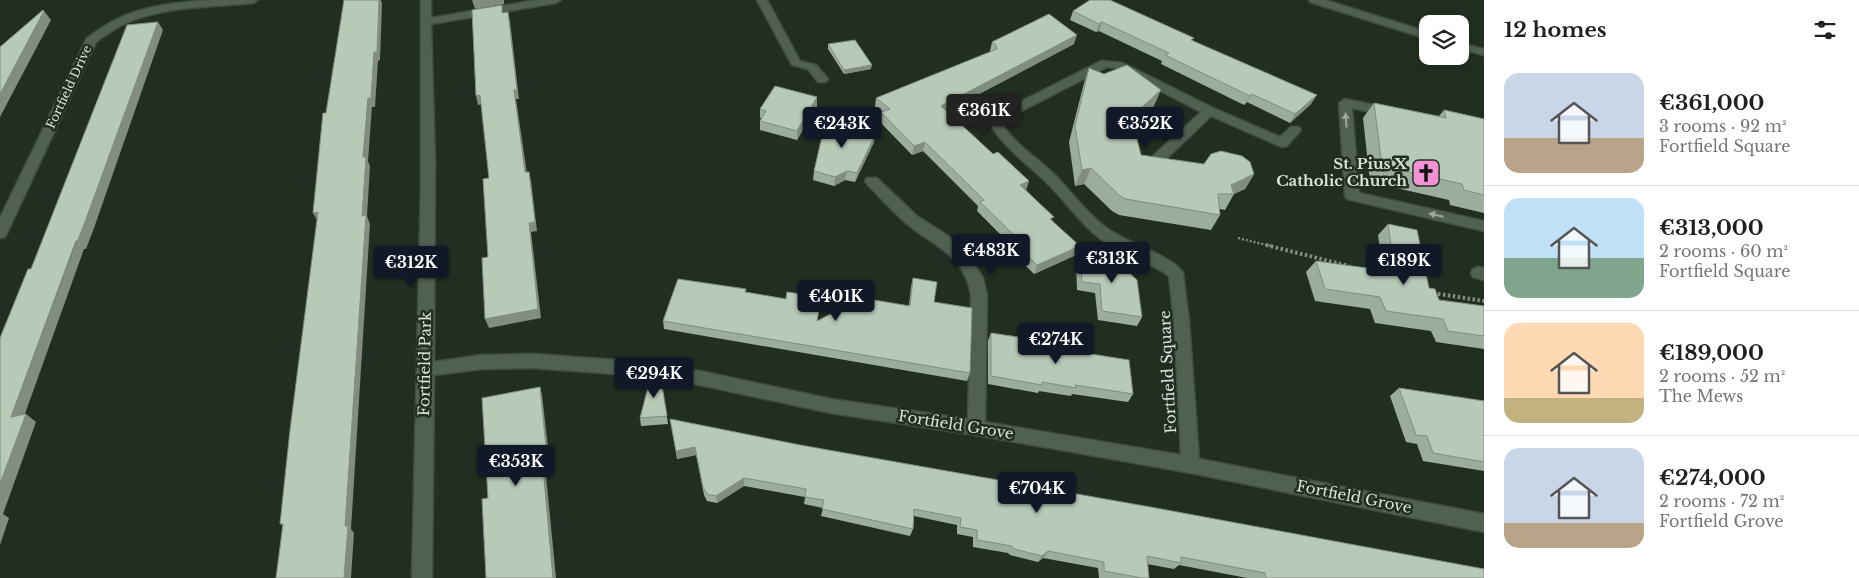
<!DOCTYPE html>
<html lang="en">
<head>
<meta charset="utf-8">
<style>
  body { margin:0; font-family:"Libre Baskerville",serif; background:#f2f2f2; color:#202124; height:100vh; display:flex; flex-direction:column; font-size:19px; white-space:nowrap }
  * { box-sizing:border-box; margin:0 }
  p { font-size:16px; color:#757577 }
  .icon { flex:none; width:28px; height:28px; fill:none; stroke:currentColor; stroke-width:2; stroke-linecap:round; stroke-linejoin:round }
  .map { position:relative; flex:1; overflow:hidden }
  .drawer { display:flex; flex-direction:column; background:#fff; width:375px }
  .drawer>* { flex:none }
  .tools { position:absolute; left:1419px; top:15px; display:grid; gap:10px }
  .tools a { display:grid; place-items:center; width:50px; height:50px; border-radius:10px; background:#fff; box-shadow:0 2px 12px #0003; font-size:25px }
  .price { position:absolute; translate:-50% -42px; padding:0 11px; border-radius:5px; background:#111827; color:#fff; font-size:16px; line-height:32px; filter:drop-shadow(0 1px 2px #0008) }
  .price::after { content:''; position:absolute; left:50%; top:30px; width:15px; height:11px; margin-left:-8px; background:inherit; clip-path:polygon(0 0,100% 0,50% 100%) }
  .price.current { background:#222; color:#fff }
  ul { padding:0; list-style:none }
  li { display:flex; align-items:center; gap:15px; height:125px; padding:0 20px }
  li+li { border-top:1px solid #e0e0e0 }
  li span { display:grid; place-items:center; flex:none; width:140px; height:100px; border-radius:15px; color:#555 }
  li>.icon { margin-inline-start:auto }
  span .icon { width:60px; height:60px; fill:#fffc; stroke-width:1 }
  li b { font-size:21px }
  h2 { display:flex; justify-content:space-between; align-items:center; height:60px; padding:0 20px; font-size:21px }
  main { display:flex; flex:1; min-height:0 }
  .map>svg:first-child { display:block }
  .lines { fill:none; stroke-linecap:round; stroke-linejoin:round }
  .minor-casing { stroke:#404c41; stroke-width:3 }
  .path-far1 { stroke:#828d83; stroke-width:2.5; stroke-dasharray:2 2; stroke-linecap:butt }
  .path { stroke:#828d83; stroke-width:4; stroke-dasharray:2.5 2.5; stroke-linecap:butt }
  .minor { fill:#516151; fill-rule:evenodd }
  .wall { fill:#9dad9d }
  .shaded-wall { fill:#808d80 }
  .building { fill:#b7c9b7; stroke:#808d80 }
  .oneway { fill:#9ca89c }
  .labels { text-anchor:middle; stroke-width:5; stroke-linejoin:round; paint-order:stroke }
  .far-street-label { font-size:12px; fill:#dae3da; stroke:#212f22 }
  .poi-label { font-size:15px; font-weight:bold; fill:#dae3da; stroke:#212f22; text-anchor:end }
  .street-label { font-size:15px; fill:#dae3da; stroke:#212f22 }
</style>
</head>
<body>
<main>
<div class="map">
<svg width="1484" height="578" viewBox="0 0 1484 578">
  <rect width="100%" height="100%" fill="#212f22"/>
  <g class="lines">
    <defs>
      <path id="minor" d="M 213,0 L 258,0 L 253,3 C 211,7 165,6 126,23 C 115,28 106,35 96,42 L 7,233 L 5,237 L 0,238 L 0,218 L 87,38 C 97,31 106,24 117,19 C 146,5 181,2 213,0 Z
        M 421,0 L 431,0 L 431,18 L 537,0 L 561,0 L 556,3 L 431,24 L 435,162 L 434,362 L 482,355 L 533,354 L 630,361 L 700,371 L 831,399 L 968,419 L 971,295 C 964,253 934,247 906,223 C 892,211 880,197 867,184 L 865,181 L 867,178 L 877,178 L 917,216 L 948,236 L 970,258 L 983,278 L 987,295 L 985,422 L 1181,455 L 1174,321 L 1169,276 C 1151,263 1130,257 1111,246 C 1085,231 1067,202 1045,181 C 1027,164 1006,149 992,127 L 996,114 L 1101,61 L 1123,63 L 1213,108 L 1280,137 L 1291,127 L 1299,127 L 1301,130 L 1287,146 L 1282,147 L 1211,116 L 1164,161 L 1154,161 L 1152,158 L 1154,155 L 1201,112 L 1116,68 L 1107,67 L 1006,119 L 1004,127 C 1018,147 1040,160 1057,177 C 1073,194 1089,216 1108,229 C 1125,242 1175,257 1183,273 L 1189,321 L 1199,459 L 1484,514 L 1484,532 L 1191,473 L 976,435 L 831,413 L 700,385 L 630,375 L 533,368 L 482,369 L 434,375 L 432,578 L 412,578 L 421,185 Z
        M 757,0 L 767,0 L 800,61 L 816,65 L 828,79 L 826,82 L 818,82 L 808,69 L 792,65 Z
        M 1309,0 L 1325,0 L 1428,32 L 1428,39 L 1310,2 Z
        M 1460,43 L 1484,49 L 1484,55 L 1460,49 Z
        M 1345,99 L 1389,108 L 1395,112 L 1389,116 L 1352,108 L 1359,193 L 1484,221 L 1484,231 L 1347,199 L 1345,196 L 1339,103 Z
        M 1478,267 L 1484,268 L 1484,280 L 1473,277 L 1471,273 L 1473,269 Z"/>
    </defs>
    <use href="#minor" class="minor-casing"/>
    <path class="path-far1" d="M 1238,238 L 1271,246"/>
    <path class="path" d="M 1266,245 L 1349,266
      M 1433,293 L 1484,301"/>
    <use href="#minor" class="minor"/>
  </g>
  <path class="wall" d="M 1073,11 L 1192,40 L 1311,104 L 1290,123 L 1247,102 L 1244,105 L 1161,64 L 1162,61 L 1099,31 L 1096,32 L 1070,20 Z
    M 992,42 L 1074,44 L 947,111 L 993,154 L 1029,181 L 1026,190 L 1053,221 L 1076,255 L 1034,274 L 1005,245 L 1006,240 L 977,211 L 978,206 L 923,151 L 912,155 L 879,121 L 881,112 L 875,107 L 876,98 L 991,52 L 990,51 Z
    M 828,44 L 871,69 L 844,74 L 828,49 Z
    M 1089,68 L 1154,106 L 1136,121 L 1134,127 L 1141,155 L 1254,174 L 1245,189 L 1234,194 L 1225,210 L 1220,209 L 1220,215 L 1211,230 L 1119,215 L 1112,211 L 1084,184 L 1075,186 L 1069,142 L 1084,83 Z
    M 817,97 L 817,106 L 797,140 L 760,130 L 760,121 L 762,118 L 760,118 L 760,109 Z
    M 1374,103 L 1439,116 L 1444,110 L 1484,119 L 1484,213 L 1450,205 L 1449,200 L 1370,182 L 1363,118 Z
    M 874,142 L 855,182 L 845,180 L 834,186 L 813,180 L 814,171 Z
    M 1388,224 L 1429,288 L 1439,300 L 1484,306 L 1484,349 L 1436,342 L 1431,331 L 1375,323 L 1370,309 L 1315,301 L 1306,272 L 1316,261 L 1383,270 L 1378,235 Z
    M 1080,253 L 1142,317 L 1137,326 L 1098,320 L 1095,293 L 1077,290 L 1076,261 Z
    M 913,278 L 934,302 L 970,373 L 967,381 L 664,329 L 663,321 L 746,289 L 746,292 L 786,299 L 821,301 L 817,321 L 909,305 L 911,287 Z
    M 1036,324 L 1059,349 L 1133,394 L 1128,402 L 1072,394 L 1071,396 L 1039,391 L 1038,393 L 988,384 L 988,341 L 991,333 L 1033,339 L 1033,333 Z
    M 660,373 L 668,424 L 641,426 L 640,418 Z
    M 1399,388 L 1484,401 L 1484,471 L 1423,461 L 1417,444 L 1406,442 L 1390,396 Z
    M 670,419 L 800,445 L 1484,578 L 1247,578 L 1179,565 L 1174,569 L 1147,564 L 1149,578 L 1099,578 L 1098,568 L 1043,558 L 1038,562 L 1010,555 L 1008,553 L 973,547 L 973,537 L 957,534 L 957,525 L 914,516 L 913,529 L 910,536 L 821,516 L 823,508 L 804,504 L 805,497 L 744,486 L 717,503 L 707,501 L 704,495 L 696,455 L 677,459 Z"/>
  <path class="shaded-wall" d="M 379,0 L 381,0 L 382,4 L 380,60 L 378,61 L 375,107 L 372,107 L 368,161 L 370,166 L 367,216 L 370,224 L 351,529 L 354,533 L 351,578 L 344,578 L 345,526 L 362,216 L 363,157 L 368,98 Z
    M 472,0 L 504,0 L 504,4 L 475,9 Z
    M 44,11 L 51,20 L 0,117 L 0,94 Z
    M 508,12 L 510,21 L 519,99 L 516,99 L 528,181 L 525,172 L 514,90 Z
    M 158,22 L 163,30 L 94,228 L 86,249 L 84,249 L 21,425 L 11,417 Z
    M 1102,22 L 1099,31 L 1096,32 L 1099,24 Z
    M 1077,35 L 1074,44 L 939,115 L 941,106 Z
    M 872,65 L 871,69 L 844,74 L 844,70 Z
    M 1161,90 L 1154,106 L 1133,124 L 1140,109 Z
    M 1252,94 L 1247,102 L 1244,105 L 1250,96 Z
    M 480,95 L 483,104 L 478,105 L 476,96 Z
    M 1317,95 L 1311,104 L 1290,123 L 1295,114 Z
    M 817,97 L 817,106 L 797,140 L 797,131 Z
    M 876,133 L 874,142 L 855,182 L 857,173 Z
    M 925,142 L 923,151 L 912,155 L 914,146 Z
    M 1091,168 L 1084,184 L 1075,186 L 1082,170 Z
    M 847,171 L 845,180 L 834,186 L 835,177 Z
    M 529,172 L 531,181 L 537,231 L 531,232 L 541,318 L 489,328 L 485,319 L 529,223 Z
    M 1254,174 L 1245,189 L 1234,194 L 1231,185 Z
    M 1029,181 L 1026,190 L 1020,185 Z
    M 318,212 L 318,222 L 313,213 Z
    M 1080,246 L 1076,255 L 1034,274 L 1037,265 Z
    M 540,387 L 542,395 L 551,474 L 546,475 L 556,578 L 553,578 L 543,468 Z
    M 26,414 L 36,422 L 3,514 L 9,518 L 0,545 L 0,484 Z
    M 695,447 L 696,455 L 677,459 L 676,451 Z
    M 744,478 L 744,486 L 717,503 L 716,496 Z
    M 1048,551 L 1043,558 L 1038,562 L 1042,556 Z"/>
  <path class="building" d="M 344,0 L 379,0 L 377,52 L 374,52 L 371,98 L 368,98 L 363,157 L 366,157 L 362,216 L 366,215 L 345,526 L 348,526 L 344,578 L 276,578 L 283,524 L 280,524 L 290,430 L 318,212 L 313,213 L 323,113 L 326,113 Z
    M 1090,0 L 1110,0 L 1194,38 L 1191,40 L 1317,95 L 1295,114 L 1252,94 L 1250,96 L 1165,55 L 1169,53 L 1102,22 L 1099,24 L 1073,11 Z
    M 502,5 L 502,13 L 508,12 L 517,90 L 514,90 L 525,172 L 529,172 L 532,196 L 535,222 L 529,223 L 538,309 L 485,319 L 482,258 L 488,257 L 483,179 L 489,178 L 480,95 L 476,96 L 472,10 Z
    M 43,10 L 44,11 L 0,94 L 0,47 Z
    M 1049,14 L 1077,35 L 941,106 L 993,154 L 998,152 L 1029,181 L 1020,185 L 1054,217 L 1050,219 L 1080,246 L 1037,265 L 1008,236 L 1013,234 L 980,202 L 984,200 L 925,142 L 914,146 L 881,112 L 890,109 L 876,98 L 997,49 L 996,45 L 992,42 Z
    M 158,22 L 86,219 L 78,240 L 76,241 L 11,417 L 26,414 L 0,484 L 0,338 L 28,269 L 31,269 L 127,25 Z
    M 855,40 L 872,65 L 844,70 L 828,44 Z
    M 1127,65 L 1161,90 L 1140,109 L 1134,127 L 1141,155 L 1204,164 L 1211,154 L 1221,151 L 1242,156 L 1250,162 L 1254,174 L 1231,185 L 1234,194 L 1218,194 L 1220,215 L 1126,199 L 1120,196 L 1091,168 L 1082,170 L 1075,126 L 1089,68 L 1104,74 Z
    M 775,86 L 817,97 L 797,131 L 760,121 L 766,111 L 760,109 Z
    M 1374,103 L 1446,118 L 1444,110 L 1484,119 L 1484,195 L 1464,190 L 1462,184 L 1382,166 Z
    M 830,121 L 876,133 L 857,173 L 847,171 L 835,177 L 814,171 L 823,132 Z
    M 1388,224 L 1417,230 L 1429,288 L 1435,289 L 1439,300 L 1484,306 L 1484,336 L 1448,331 L 1443,319 L 1386,311 L 1380,297 L 1325,289 L 1316,261 L 1395,272 Z
    M 1080,253 L 1112,257 L 1137,280 L 1142,317 L 1102,311 L 1100,284 L 1082,282 Z
    M 913,278 L 937,282 L 934,302 L 972,308 L 970,373 L 663,321 L 678,279 L 746,289 L 745,292 L 786,299 L 787,292 L 801,294 L 802,290 L 822,293 L 817,321 L 862,298 L 910,306 Z
    M 1036,324 L 1059,349 L 1129,360 L 1133,394 L 1075,385 L 1076,388 L 1042,382 L 1042,385 L 991,376 L 991,333 L 1037,340 Z
    M 652,372 L 660,373 L 667,416 L 640,418 Z
    M 540,387 L 548,467 L 543,468 L 553,578 L 486,578 L 482,499 L 488,498 L 482,398 Z
    M 1399,388 L 1484,401 L 1484,462 L 1433,453 L 1427,436 L 1416,435 Z
    M 670,419 L 800,445 L 1156,508 L 1484,569 L 1484,578 L 1266,578 L 1265,573 L 1181,557 L 1181,563 L 1147,556 L 1149,578 L 1142,578 L 1104,571 L 1104,562 L 1048,551 L 1042,556 L 1014,549 L 1012,546 L 977,540 L 977,530 L 960,527 L 961,518 L 914,509 L 913,529 L 822,509 L 824,500 L 805,497 L 806,489 L 744,478 L 716,496 L 707,494 L 703,487 L 695,447 L 676,451 Z"/>
  <defs><path id="oneway-solid" d="M-6-.8H1V-3.2L6.5 0L1 3.2V.8H-6Z" transform="scale(1.25)"/></defs>
  <g class="oneway">
    <use href="#oneway-solid" transform="translate(1346 120) rotate(-94)"/>
    <use href="#oneway-solid" transform="translate(1436 215) rotate(-167)"/>
  </g>
  <defs>
    <symbol id="church-square" viewBox="-11 -11 22 22"><rect x="-9" y="-9" width="18" height="18" rx="4" fill="#f491d4" stroke="#212f22"/><path d="M-1.2-6h2.4v3.5h3.3v2.4h-3.3V6h-2.4V-.1h-3.3v-2.4h3.3Z" fill="#111"/></symbol>
  </defs>
  <g fill-rule="evenodd">
    <use href="#church-square" x="1410" y="157" width="32" height="32"/>
  </g>
  <g class="labels">
    <g class="far-street-label">
      <text transform="translate(69 87) rotate(-65)" y="4">Fortfield Drive</text>
    </g>
    <g class="poi-label">
      <text x="1407" y="169">St. Pius X<tspan x="1407" dy="17">Catholic Church</tspan></text>
    </g>
    <g class="street-label">
      <text transform="translate(425 364) rotate(-89)" y="5">Fortfield Park</text>
      <text transform="translate(1168 372) rotate(-93)" y="5">Fortfield Square</text>
      <text transform="translate(956 425) rotate(9)" y="5">Fortfield Grove</text>
      <text transform="translate(1354 497) rotate(11)" y="5">Fortfield Grove</text>
    </g>
  </g>
</svg>
<div class="tools">
<a><svg class="icon" aria-label="layers" viewBox="0 0 24 24"><path d="M12 4l9 5-9 5-9-5zM3 14l9 5 9-5"/></svg></a>
</div>
<b class="price current" style="left:984px;top:136px">€361K</b>
<b class="price" style="left:842px;top:149px">€243K</b>
<b class="price" style="left:1145px;top:149px">€352K</b>
<b class="price" style="left:991px;top:276px">€483K</b>
<b class="price" style="left:1112px;top:284px">€313K</b>
<b class="price" style="left:1404px;top:286px">€189K</b>
<b class="price" style="left:411px;top:288px">€312K</b>
<b class="price" style="left:836px;top:322px">€401K</b>
<b class="price" style="left:1056px;top:365px">€274K</b>
<b class="price" style="left:654px;top:399px">€294K</b>
<b class="price" style="left:516px;top:487px">€353K</b>
<b class="price" style="left:1037px;top:514px">€704K</b>
</div>
<section class="drawer">
<h2>12 homes<svg class="icon" aria-label="filters" viewBox="0 0 24 24"><path d="M4 7h16M4 17h16"/><circle cx="9" cy="7" r="2"/><circle cx="15" cy="17" r="2"/></svg></h2>
<ul>
<li><span style="background:linear-gradient(#c9d6e8 65%,#b9a48a 0)"><svg class="icon" aria-label="home" viewBox="0 0 24 24"><path d="M3 11l9-7 9 7M6 9v11h12V9"/></svg></span><div><b>€361,000</b><p>3 rooms · 92 m²</p><p>Fortfield Square</p></div></li>
<li><span style="background:linear-gradient(#bfe0f5 60%,#7fa58c 0)"><svg class="icon" aria-label="home" viewBox="0 0 24 24"><path d="M3 11l9-7 9 7M6 9v11h12V9"/></svg></span><div><b>€313,000</b><p>2 rooms · 60 m²</p><p>Fortfield Square</p></div></li>
<li><span style="background:linear-gradient(#ffd9b3 75%,#c2b280 0)"><svg class="icon" aria-label="home" viewBox="0 0 24 24"><path d="M3 11l9-7 9 7M6 9v11h12V9"/></svg></span><div><b>€189,000</b><p>2 rooms · 52 m²</p><p>The Mews</p></div></li>
<li><span style="background:linear-gradient(#c9d6e8 75%,#b9a48a 0)"><svg class="icon" aria-label="home" viewBox="0 0 24 24"><path d="M3 11l9-7 9 7M6 9v11h12V9"/></svg></span><div><b>€274,000</b><p>2 rooms · 72 m²</p><p>Fortfield Grove</p></div></li>
</ul>
</section>
</main>
</body>
</html>
